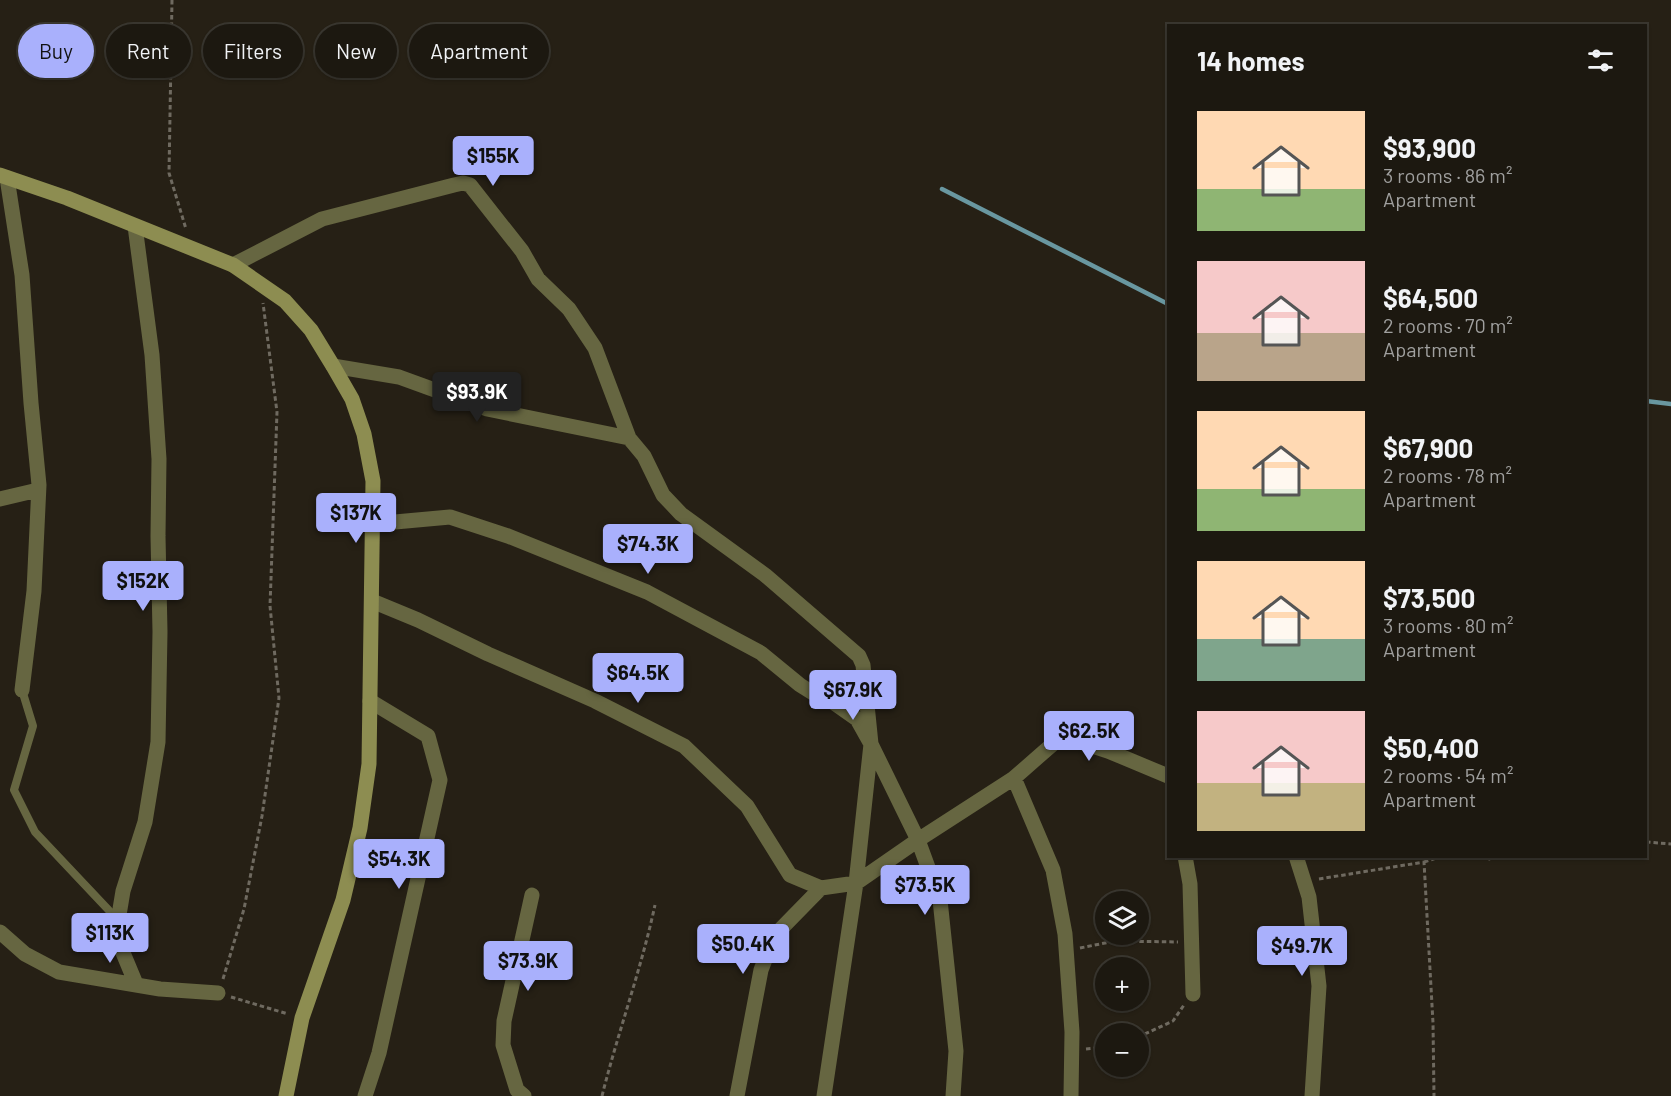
<!DOCTYPE html>
<html lang="en">
<head>
<meta charset="utf-8">
<style>
  body { margin:0; font-family:Barlow,sans-serif; background:#29251e; color:#f1f3f6; height:100vh; display:flex; flex-direction:column; font-size:22px; white-space:nowrap }
  * { box-sizing:border-box; margin:0 }
  p { font-size:20px; color:#a0a09f }
  .icon { flex:none; width:33px; height:33px; fill:none; stroke:currentColor; stroke-width:2; stroke-linecap:round; stroke-linejoin:round }
  .map { position:relative; flex:1; overflow:hidden }
  .details { position:absolute; left:1167px; top:24px; width:480px; height:834px; display:flex; flex-direction:column; background:#1c1810; border-radius:0px; box-shadow:0 2px 4px #0004,0 0 0 2px #3a3730 }
  .details>* { flex:none }
  .hud { position:absolute; left:18px; top:24px; width:570px; height:54px; display:flex; gap:12px }
  .buttons { position:absolute; left:1095px; top:891px; display:grid; gap:12px }
  .buttons a { display:grid; place-items:center; width:54px; height:54px; border-radius:50%; background:#1c1810; box-shadow:0 2px 4px #0004,0 0 0 2px #3a3730; font-size:30px }
  .price { position:absolute; translate:-50% -51px; padding:0 14px; border-radius:6px; background:#a9b0fc; color:#111; font-size:20px; line-height:39px; filter:drop-shadow(0 2px 3px #0008) }
  .price::after { content:''; position:absolute; left:50%; top:36px; width:18px; height:14px; margin-left:-9px; background:inherit; clip-path:polygon(0 0,100% 0,50% 100%) }
  .price.active { background:#222; color:#fff }
  ul { padding:0; list-style:none }
  li { display:flex; align-items:center; gap:18px; height:150px; padding:0 30px }
  li span { display:grid; place-items:center; flex:none; width:168px; height:120px; border-radius:0px; color:#555 }
  li>.icon { margin-inline-start:auto }
  span .icon { width:72px; height:72px; fill:#fffc; stroke-width:1 }
  li b { font-size:26px }
  h2 { display:flex; justify-content:space-between; align-items:center; height:72px; padding:0 30px; font-size:26px }
  .pill { padding:0 21px; border-radius:27px; background:#1c1810; box-shadow:0 2px 4px #0004,0 0 0 2px #3a3730; font-size:21px; line-height:54px }
  .pill.active { background:#a9b0fc; color:#111 }
  .map>svg:first-child { display:block }
  .lines { fill:none; stroke-linecap:round; stroke-linejoin:round }
  .stream { stroke:#6997a0; stroke-width:4.5 }
  .path { stroke:#6f6a60; stroke-width:3; stroke-dasharray:4.5 3; stroke-linecap:butt }
  .service { stroke:#666641; stroke-width:8 }
  .minor { stroke:#666641; stroke-width:15 }
  .secondary { stroke:#8d8d51; stroke-width:15 }
</style>
</head>
<body>
<div class="map">
<svg width="1671" height="1096" viewBox="0 0 1671 1096">
  <rect width="100%" height="100%" fill="#262015"/>
  <g class="lines">
    <path class="stream" d="M 942,189 L 1168,304
      M 1646,401 L 1671,404"/>
    <path class="path" d="M 172,0 L 169,173 L 186,229
      M 1646,842 L 1671,844
      M 1474,856 L 1489,859 L 1496,856
      M 1424,862 L 1443,856
      M 1319,879 L 1424,862 L 1433,1023 L 1434,1096
      M 1080,948 L 1115,941 L 1178,942
      M 223,979 L 244,909 L 262,816 L 279,698 L 270,606 L 277,412 L 263,303
      M 231,997 L 288,1014
      M 1138,1037 L 1173,1021 L 1184,1005
      M 1086,1049 L 1106,1047
      M 602,1096 C 618,1032 641,970 655,905"/>
    <path class="service" d="M 22,690 L 33,726 L 14,790 L 35,832 L 118,920"/>
    <path class="minor" d="M 7,178 L 22,275 L 31,403 L 39,485 L 34,591 L 22,690
      M 135,226 L 152,355 L 159,459 L 158,536 L 160,632 L 158,742 L 145,822 L 123,891 L 119,915 L 121,948 L 136,984
      M 233,265 L 322,219 L 454,185 L 463,183 L 470,185 L 522,251 L 538,279 L 569,309 L 595,348 L 629,438 L 644,456 L 663,495 L 681,514 L 765,575 L 859,656 L 863,665 L 871,744 L 856,883 L 824,1096
      M 333,366 L 399,377 L 487,409 L 629,438
      M 0,499 L 38,490
      M 373,524 L 450,517 L 508,536 L 647,592 L 761,653 L 800,685 L 816,695 L 830,700 L 857,719 L 871,744 L 918,840 L 940,900 L 956,1051 L 953,1096
      M 372,601 L 418,620 L 488,654 L 595,701 L 684,746 L 747,806 L 790,875 L 821,888 L 856,883 L 918,840 L 1014,778 L 1053,870 L 1065,934 L 1072,1032 L 1071,1096
      M 1014,778 L 1062,736 L 1108,751 L 1168,776
      M 1185,856 L 1190,884 L 1193,994
      M 1296,856 L 1309,897 L 1319,986 L 1312,1096
      M 0,932 L 25,954 L 59,972 L 160,989 L 218,993
      M 365,1096 L 379,1053 L 440,780 L 428,736 L 370,701
      M 524,1096 L 517,1090 L 503,1045 L 504,1021 L 532,895
      M 737,1096 L 761,970 L 774,936 L 821,888"/>
    <path class="secondary" d="M 0,175 L 67,198 L 233,265 L 285,301 L 311,330 L 333,366 L 352,399 L 364,434 L 373,481 L 369,764 L 360,828 L 343,900 L 302,1018 L 286,1096"/>
  </g>
</svg>
<div class="buttons">
<a><svg class="icon" aria-label="layers" viewBox="0 0 24 24"><path d="M12 4l9 5-9 5-9-5zM3 14l9 5 9-5"/></svg></a>
<a>+</a>
<a>−</a>
</div>
<b class="price" style="left:493px;top:187px">$155K</b>
<b class="price active" style="left:477px;top:423px">$93.9K</b>
<b class="price" style="left:356px;top:544px">$137K</b>
<b class="price" style="left:648px;top:575px">$74.3K</b>
<b class="price" style="left:143px;top:612px">$152K</b>
<b class="price" style="left:638px;top:704px">$64.5K</b>
<b class="price" style="left:853px;top:721px">$67.9K</b>
<b class="price" style="left:1089px;top:762px">$62.5K</b>
<b class="price" style="left:399px;top:890px">$54.3K</b>
<b class="price" style="left:925px;top:916px">$73.5K</b>
<b class="price" style="left:110px;top:964px">$113K</b>
<b class="price" style="left:743px;top:975px">$50.4K</b>
<b class="price" style="left:1302px;top:977px">$49.7K</b>
<b class="price" style="left:528px;top:992px">$73.9K</b>
<div class="hud">
<a class="pill active">Buy</a>
<a class="pill">Rent</a>
<a class="pill">Filters</a>
<a class="pill">New</a>
<a class="pill">Apartment</a>
</div>
<section class="details">
<h2>14 homes<svg class="icon" aria-label="filters" viewBox="0 0 24 24"><path d="M4 7h16M4 17h16"/><circle cx="9" cy="7" r="2"/><circle cx="15" cy="17" r="2"/></svg></h2>
<ul>
<li><span style="background:linear-gradient(#ffd9b3 65%,#8fb573 0)"><svg class="icon" aria-label="home" viewBox="0 0 24 24"><path d="M3 11l9-7 9 7M6 9v11h12V9"/></svg></span><div><b>$93,900</b><p>3 rooms · 86 m²</p><p>Apartment</p></div></li>
<li><span style="background:linear-gradient(#f6c9c9 60%,#b9a48a 0)"><svg class="icon" aria-label="home" viewBox="0 0 24 24"><path d="M3 11l9-7 9 7M6 9v11h12V9"/></svg></span><div><b>$64,500</b><p>2 rooms · 70 m²</p><p>Apartment</p></div></li>
<li><span style="background:linear-gradient(#ffd9b3 65%,#8fb573 0)"><svg class="icon" aria-label="home" viewBox="0 0 24 24"><path d="M3 11l9-7 9 7M6 9v11h12V9"/></svg></span><div><b>$67,900</b><p>2 rooms · 78 m²</p><p>Apartment</p></div></li>
<li><span style="background:linear-gradient(#ffd9b3 65%,#7fa58c 0)"><svg class="icon" aria-label="home" viewBox="0 0 24 24"><path d="M3 11l9-7 9 7M6 9v11h12V9"/></svg></span><div><b>$73,500</b><p>3 rooms · 80 m²</p><p>Apartment</p></div></li>
<li><span style="background:linear-gradient(#f6c9c9 60%,#c2b280 0)"><svg class="icon" aria-label="home" viewBox="0 0 24 24"><path d="M3 11l9-7 9 7M6 9v11h12V9"/></svg></span><div><b>$50,400</b><p>2 rooms · 54 m²</p><p>Apartment</p></div></li>
</ul>
</section>
</div>
</body>
</html>
